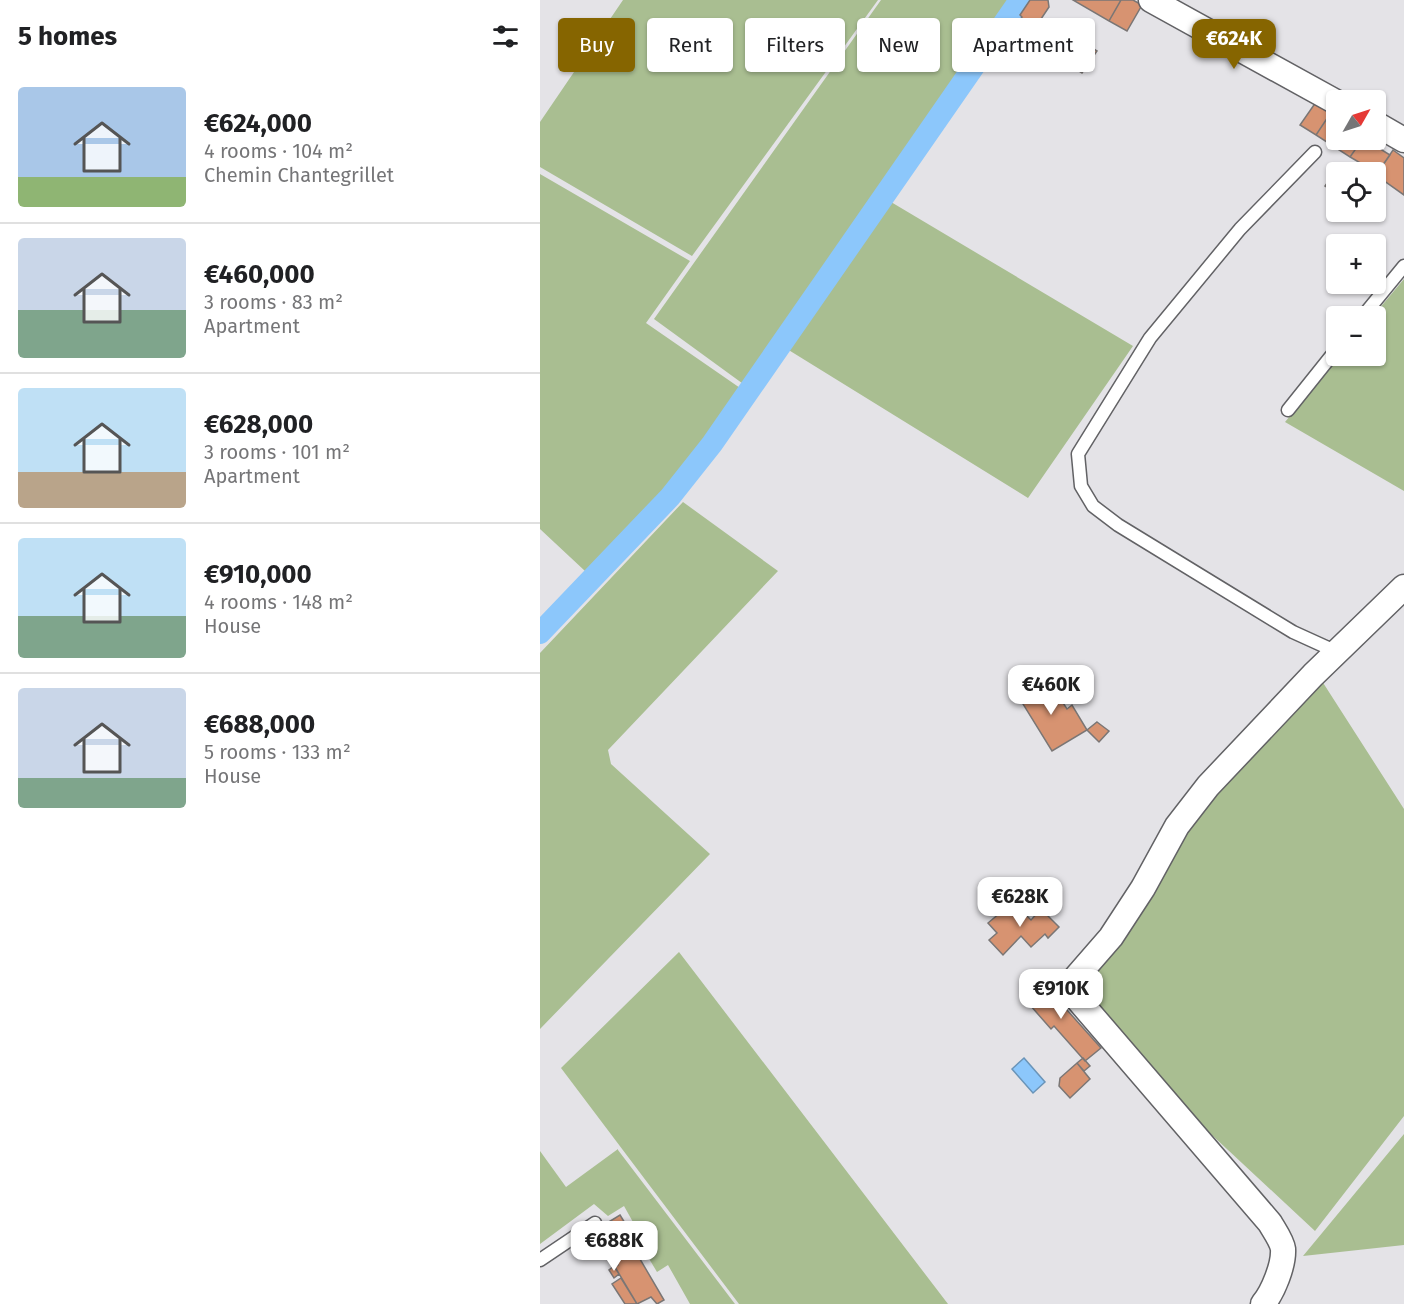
<!DOCTYPE html>
<html lang="en">
<head>
<meta charset="utf-8">
<style>
  body { margin:0; font-family:"Fira Sans",sans-serif; background:#f2f2f2; color:#202124; height:100vh; display:flex; flex-direction:column; font-size:22px; white-space:nowrap }
  * { box-sizing:border-box; margin:0 }
  p { font-size:20px; color:#757577 }
  .icon { flex:none; width:33px; height:33px; fill:none; stroke:currentColor; stroke-width:2; stroke-linecap:round; stroke-linejoin:round }
  .map { position:relative; flex:1; overflow:hidden }
  .sheet { display:flex; flex-direction:column; background:#fff; width:540px }
  .sheet>* { flex:none }
  .top-card { position:absolute; left:18px; top:18px; width:570px; height:54px; display:flex; gap:12px }
  .needle { width:39px; rotate:51deg }
  .tools { position:absolute; left:786px; top:90px; display:grid; gap:12px }
  .tools a { display:grid; place-items:center; width:60px; height:60px; border-radius:6px; background:#fff; box-shadow:0 2px 4px #0004; font-size:30px }
  .price { position:absolute; translate:-50% -51px; padding:0 14px; border-radius:12px; background:#fff; color:#222; font-size:20px; line-height:39px; filter:drop-shadow(0 2px 3px #0008) }
  .price::after { content:''; position:absolute; left:50%; top:36px; width:18px; height:14px; margin-left:-9px; background:inherit; clip-path:polygon(0 0,100% 0,50% 100%) }
  .price.on { background:#866500; color:#fff }
  ul { padding:0; list-style:none }
  li { display:flex; align-items:center; gap:18px; height:150px; padding:0 18px }
  li+li { border-top:2px solid #e0e0e0 }
  li span { display:grid; place-items:center; flex:none; width:168px; height:120px; border-radius:6px; color:#555 }
  li>.icon { margin-inline-start:auto }
  span .icon { width:72px; height:72px; fill:#fffc; stroke-width:1 }
  li b { font-size:26px }
  h2 { display:flex; justify-content:space-between; align-items:center; height:72px; padding:0 18px; font-size:26px }
  .pill { padding:0 21px; border-radius:6px; background:#fff; box-shadow:0 2px 4px #0004; font-size:21px; line-height:54px }
  .pill.on { background:#866500; color:#fff }
  main { display:flex; flex:1; min-height:0 }
  .map>svg:first-child { display:block }
  .green { fill:#a9be91 }
  .water { fill:#8cc7fb; stroke:#6a94b8; stroke-width:1.5 }
  .lines { fill:none; stroke-linecap:round; stroke-linejoin:round }
  .canal { stroke:#8cc7fb; stroke-width:22 }
  .building { fill:#d79371; stroke:#7a7675; stroke-width:1.5 }
  .service-casing { stroke:#626265; stroke-width:15 }
  .minor-casing { stroke:#626265; stroke-width:27 }
  .service { stroke:#fff; stroke-width:12 }
  .minor { stroke:#fff; stroke-width:24 }
</style>
</head>
<body>
<main>
<section class="sheet">
<h2>5 homes<svg class="icon" aria-label="filters" viewBox="0 0 24 24"><path d="M4 7h16M4 17h16"/><circle cx="9" cy="7" r="2"/><circle cx="15" cy="17" r="2"/></svg></h2>
<ul>
<li><span style="background:linear-gradient(#a9c7e8 75%,#8fb573 0)"><svg class="icon" aria-label="home" viewBox="0 0 24 24"><path d="M3 11l9-7 9 7M6 9v11h12V9"/></svg></span><div><b>€624,000</b><p>4 rooms · 104 m²</p><p>Chemin Chantegrillet</p></div></li>
<li><span style="background:linear-gradient(#c9d6e8 60%,#7fa58c 0)"><svg class="icon" aria-label="home" viewBox="0 0 24 24"><path d="M3 11l9-7 9 7M6 9v11h12V9"/></svg></span><div><b>€460,000</b><p>3 rooms · 83 m²</p><p>Apartment</p></div></li>
<li><span style="background:linear-gradient(#bfe0f5 70%,#b9a48a 0)"><svg class="icon" aria-label="home" viewBox="0 0 24 24"><path d="M3 11l9-7 9 7M6 9v11h12V9"/></svg></span><div><b>€628,000</b><p>3 rooms · 101 m²</p><p>Apartment</p></div></li>
<li><span style="background:linear-gradient(#bfe0f5 65%,#7fa58c 0)"><svg class="icon" aria-label="home" viewBox="0 0 24 24"><path d="M3 11l9-7 9 7M6 9v11h12V9"/></svg></span><div><b>€910,000</b><p>4 rooms · 148 m²</p><p>House</p></div></li>
<li><span style="background:linear-gradient(#c9d6e8 75%,#7fa58c 0)"><svg class="icon" aria-label="home" viewBox="0 0 24 24"><path d="M3 11l9-7 9 7M6 9v11h12V9"/></svg></span><div><b>€688,000</b><p>5 rooms · 133 m²</p><p>House</p></div></li>
</ul>
</section>
<div class="map">
<svg width="864" height="1304" viewBox="0 0 864 1304">
  <rect width="100%" height="100%" fill="#e4e3e7"/>
  <path class="green" d="M 83,0 L 338,0 L 152,256 L 0,167 L 0,122 Z
    M 341,0 L 471,0 L 206,386 L 114,319 Z
    M 0,174 L 150,261 L 106,323 L 203,390 L 125,489 L 45,571 L 0,529 Z
    M 351,202 L 593,346 L 488,498 L 247,349 Z
    M 864,279 L 864,491 L 745,422 L 800,356 L 836,356 L 836,316 L 833,316 Z
    M 143,502 L 238,571 L 68,750 L 71,764 L 170,854 L 0,1029 L 0,653 Z
    M 780,678 L 864,809 L 864,1116 L 775,1231 L 659,1123 L 545,992 L 553,974 L 635,845 L 671,796 Z
    M 139,952 L 408,1304 L 199,1304 L 21,1068 Z
    M 864,1134 L 864,1245 L 763,1256 Z
    M 78,1149 L 78,1150 L 195,1304 L 150,1304 L 128,1265 L 117,1272 L 105,1252 L 108,1249 L 84,1206 L 68,1216 L 54,1204 L 0,1244 L 0,1151 L 26,1187 Z"/>
  <path class="water" d="M 484,1058 L 505,1082 L 493,1093 L 472,1069 Z"/>
  <g class="lines">
    <path class="canal" d="M 0,633 L 130,497 L 172,444 L 480,0"/>
  </g>
  <path class="building" d="M 490,0 L 508,0 L 509,7 L 497,25 L 495,24 L 490,31 L 478,23 L 482,17 L 480,15 Z
    M 533,0 L 581,0 L 569,21 Z
    M 581,0 L 593,0 L 602,5 L 587,31 L 569,21 Z
    M 513,28 L 524,35 L 512,54 L 501,48 Z
    M 526,31 L 557,51 L 542,73 L 512,54 Z
    M 776,102 L 792,111 L 776,135 L 760,125 Z
    M 792,111 L 796,114 L 796,140 L 822,140 L 810,157 L 776,135 Z
    M 822,140 L 826,140 L 850,155 L 836,175 L 836,172 L 810,157 Z
    M 853,150 L 864,158 L 864,195 L 836,175 Z
    M 795,172 L 796,173 L 796,191 L 794,192 L 785,186 Z
    M 495,679 L 508,700 L 518,695 L 527,709 L 532,705 L 547,730 L 512,751 L 475,691 Z
    M 557,722 L 569,731 L 559,742 L 547,730 Z
    M 473,902 L 491,920 L 501,909 L 519,927 L 508,938 L 505,934 L 491,947 L 481,936 L 463,955 L 449,940 L 457,933 L 448,923 Z
    M 501,981 L 561,1048 L 545,1061 L 514,1026 L 511,1029 L 483,997 Z
    M 543,1058 L 550,1066 L 544,1071 L 537,1063 Z
    M 537,1063 L 550,1079 L 530,1098 L 519,1086 L 520,1078 Z
    M 80,1215 L 102,1251 L 97,1254 L 124,1300 L 117,1304 L 111,1297 L 97,1304 L 75,1267 L 78,1265 L 67,1247 L 73,1244 L 62,1226 Z
    M 74,1266 L 79,1274 L 74,1278 L 69,1270 Z
    M 81,1278 L 97,1304 L 85,1304 L 72,1284 Z"/>
  <g class="lines">
    <defs>
      <path id="service" d="M 775,152 L 700,229 L 610,338 L 538,454 L 541,486 L 553,506 L 578,525 L 753,632 L 797,652
        M 823,316 L 864,266
        M 748,410 L 796,350
        M 0,1260 L 55,1223"/>
      <path id="minor" d="M 611,0 L 796,102
        M 836,124 L 864,140
        M 723,1304 C 733,1292 744,1265 743,1249 C 742,1241 734,1230 730,1223 L 535,996 L 531,983 L 571,937 L 603,888 L 637,826 L 668,786 L 773,675 L 864,587"/>
    </defs>
    <use href="#service" class="service-casing"/>
    <use href="#minor" class="minor-casing"/>
    <use href="#service" class="service"/>
    <use href="#minor" class="minor"/>
  </g>
</svg>
<div class="tools">
<a><svg class="needle" viewBox="-14 -14 28 28"><path d="M0-13l5 13h-10z" fill="#e53935"/><path d="M0 13l5-13h-10z" fill="#757577"/></svg></a>
<a><svg class="icon" aria-label="locate" viewBox="0 0 24 24"><circle cx="12" cy="12" r="6"/><path d="M12 2v4M12 18v4M2 12h4M18 12h4"/></svg></a>
<a>+</a>
<a>−</a>
</div>
<b class="price on" style="left:694px;top:70px">€624K</b>
<b class="price" style="left:511px;top:716px">€460K</b>
<b class="price" style="left:480px;top:928px">€628K</b>
<b class="price" style="left:521px;top:1020px">€910K</b>
<b class="price" style="left:74px;top:1272px">€688K</b>
<div class="top-card">
<a class="pill on">Buy</a>
<a class="pill">Rent</a>
<a class="pill">Filters</a>
<a class="pill">New</a>
<a class="pill">Apartment</a>
</div>
</div>
</main>
</body>
</html>
